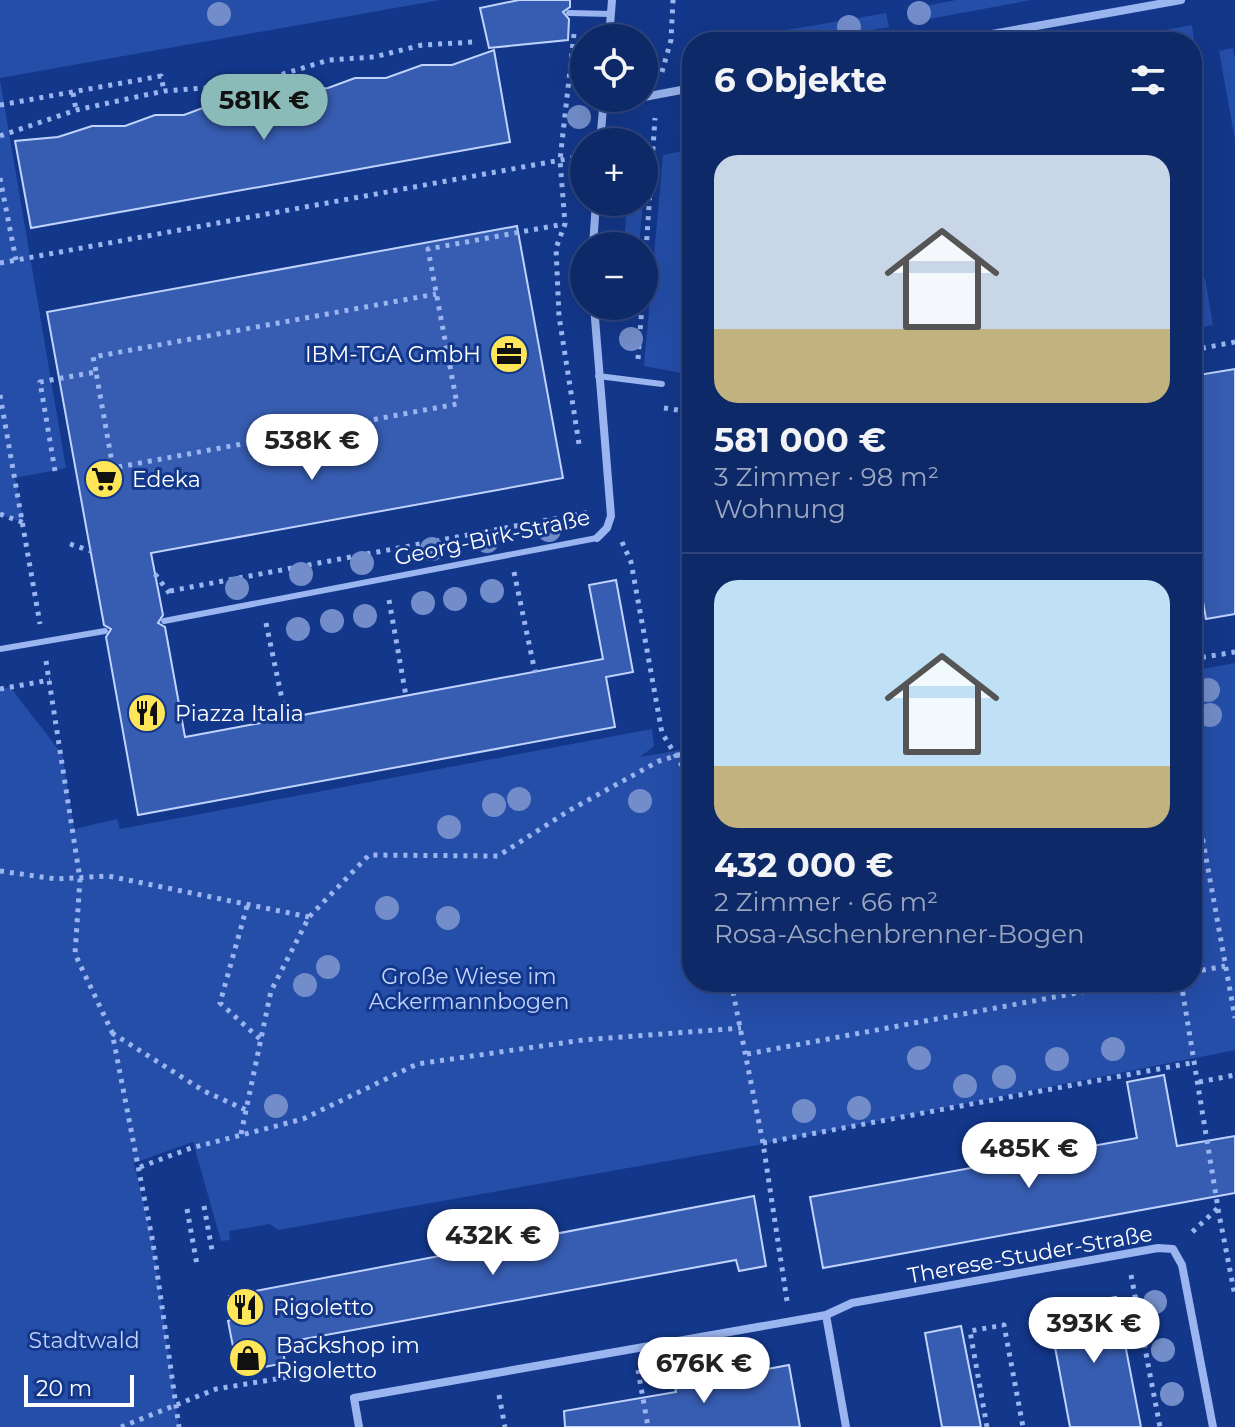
<!DOCTYPE html>
<html lang="de">
<head>
<meta charset="utf-8">
<style>
  body { margin:0; font-family:Montserrat,sans-serif; background:#1c3571; color:#f1f3f6; height:100vh; display:flex; flex-direction:column; font-size:30px; white-space:nowrap }
  * { box-sizing:border-box; margin:0 }
  p { font-size:26px; color:#9ba6c0 }
  .icon { flex:none; width:44px; height:44px; fill:none; stroke:currentColor; stroke-width:2; stroke-linecap:round; stroke-linejoin:round }
  .map { position:relative; flex:1; overflow:hidden }
  .details { position:absolute; left:682px; top:32px; width:520px; height:960px; display:flex; flex-direction:column; background:#0e2968; border-radius:32px; box-shadow:0 8px 32px #0002,0 0 0 2px #2e457c }
  .details>* { flex:none }
  .controls { position:absolute; left:570px; top:24px; display:grid; gap:16px }
  .controls a { display:grid; place-items:center; width:88px; height:88px; border-radius:50%; background:#0e2968; box-shadow:0 8px 32px #0002,0 0 0 2px #2e457c; font-size:40px }
  .scale { position:absolute; left:24px; bottom:20px; width:110px; box-sizing:border-box; padding-left:8px; border:4px solid #fff; border-top:0; font-size:22px; line-height:28px; white-space:nowrap; color:#fff; -webkit-text-stroke:6px #13378a; paint-order:stroke }
  .price { position:absolute; translate:-50% -68px; padding:0 18px; border-radius:28px; background:#fff; color:#222; font-size:26px; line-height:52px; filter:drop-shadow(0 2px 4px #0008) }
  .price::after { content:''; position:absolute; left:50%; top:48px; width:24px; height:18px; margin-left:-12px; background:inherit; clip-path:polygon(0 0,100% 0,50% 100%) }
  .price.current { background:#8bbbb9; color:#111 }
  ul { padding:0; list-style:none }
  li { display:grid; align-content:center; gap:16px; height:424px; padding:0 32px }
  li+li { border-top:2px solid #2e457c }
  li span { display:grid; place-items:center; height:248px; border-radius:24px; color:#555 }
  li>.icon { margin-inline-start:auto }
  span .icon { width:144px; height:144px; fill:#fffc; stroke-width:1 }
  li b { font-size:34px }
  h2 { display:flex; justify-content:space-between; align-items:center; height:96px; padding:0 32px; font-size:34px }
  .map>svg:first-child { display:block }
  .green { fill:#254ea9 }
  .building { fill:#375db2; stroke:#c0d3fc; stroke-width:2 }
  .lines { fill:none; stroke-linecap:round; stroke-linejoin:round }
  .path { stroke:#9ab5f0; stroke-width:5; stroke-dasharray:4 6; stroke-linecap:butt }
  .lane { stroke:#9ab5f0; stroke-width:6 }
  .street { stroke:#9ab5f0; stroke-width:8 }
  .tree { fill:#728dc9 }
  .labels { text-anchor:middle; stroke-width:6; stroke-linejoin:round; paint-order:stroke }
  .poi-label { font-size:22px; fill:#fff; stroke:#13378a; text-anchor:start }
  .street-label { font-size:22px; fill:#fff; stroke:#13378a }
  .park-label { font-size:22px; fill:#c0d3fc; stroke:#13378a }
</style>
</head>
<body>
<div class="map">
<svg width="1235" height="1427" viewBox="0 0 1235 1427">
  <rect width="100%" height="100%" fill="#13378a"/>
  <path class="green" d="M 0,0 L 440,0 L 0,78 Z
    M 956,0 L 1031,0 L 913,22 L 910,9 Z
    M 886,13 L 889,27 L 804,42 L 717,42 Z
    M 1192,25 L 1194,40 L 1185,42 L 1100,42 Z
    M 1233,48 L 1235,60 L 1235,140 L 1219,51 Z
    M 0,80 L 66,468 L 15,478 L 24,523 L 0,514 Z
    M 692,149 L 692,375 L 644,366 L 663,155 Z
    M 627,202 L 643,202 L 639,246 L 624,246 Z
    M 1205,278 L 1213,325 L 1192,329 L 1192,281 Z
    M 1235,663 L 1235,1050 L 758,1145 L 278,1230 L 270,1224 L 229,1231 L 230,1240 L 221,1241 L 193,1142 L 134,1163 L 153,1243 L 179,1427 L 0,1427 L 0,689 L 10,687 L 62,754 L 74,829 L 117,819 L 120,829 L 652,729 L 654,746 L 640,757 L 692,748 L 692,982 L 1192,982 L 1192,671 Z"/>
  <path class="building" d="M 519,0 L 570,0 L 570,7 L 563,12 L 569,19 L 568,40 L 489,48 L 480,8 Z
    M 494,50 L 510,142 L 31,228 L 15,141 L 58,137 L 92,126 L 125,126 L 155,115 L 184,115 L 216,103 L 255,102 L 292,90 L 328,88 L 355,78 L 386,78 L 422,65 L 452,65 Z
    M 517,226 L 563,478 L 151,553 L 163,615 L 158,623 L 165,627 L 185,737 L 603,659 L 589,585 L 616,580 L 633,672 L 606,677 L 615,727 L 138,815 L 106,637 L 111,629 L 104,625 L 47,312 Z
    M 1235,369 L 1235,614 L 1206,619 L 1192,538 L 1192,376 Z
    M 1164,1075 L 1177,1146 L 1235,1136 L 1235,1193 L 823,1268 L 810,1197 L 1137,1138 L 1127,1082 Z
    M 754,1196 L 766,1266 L 739,1271 L 736,1260 L 282,1343 L 285,1363 L 238,1372 L 228,1321 L 234,1319 L 229,1296 Z
    M 1116,1297 L 1141,1427 L 1070,1427 L 1048,1310 Z
    M 961,1326 L 974,1392 L 981,1427 L 942,1427 L 925,1333 Z
    M 789,1365 L 800,1427 L 565,1427 L 564,1411 L 676,1392 L 675,1386 Z"/>
  <g class="lines">
    <path class="path" d="M 574,34 L 560,160 L 565,224 L 556,248 L 559,316 L 579,444
      M 662,72 L 671,40 L 673,0
      M 73,93 L 76,110
      M 0,105 L 161,76 L 164,91
      M 0,136 L 76,110 L 164,91 L 247,85 L 329,60 L 374,57 L 422,45 L 474,42
      M 0,178 L 16,260
      M 0,263 L 583,156
      M 644,280 L 655,118
      M 1192,350 L 1235,342
      M 638,359 L 642,306
      M 96,371 L 93,357 L 436,294
      M 0,395 L 40,624
      M 664,408 L 692,412
      M 55,471 L 40,382 L 96,372 L 113,468 L 457,404 L 428,249 L 564,224
      M 0,514 L 24,523
      M 622,542 L 631,562 L 662,733 L 686,772 L 692,800
      M 70,544 L 91,551
      M 514,572 L 535,672
      M 155,574 L 170,594
      M 170,591 L 590,512
      M 389,600 L 406,696
      M 266,623 L 286,718
      M 1192,659 L 1235,652
      M 46,661 L 80,879 L 75,954 L 112,1032 L 153,1243 L 179,1427
      M 0,689 L 50,680
      M 1192,780 L 1235,1018
      M 0,871 L 56,879 L 108,876 L 309,917
      M 247,906 L 220,1003 L 260,1039
      M 1192,972 L 1225,966
      M 731,982 L 763,1143 L 787,1301
      M 1181,982 L 1218,1208 L 1189,1235
      M 112,1033 L 204,1091 L 246,1110
      M 747,1054 L 1136,982
      M 1199,1082 L 1235,1075
      M 241,1134 L 271,991 L 309,917 L 369,855 L 498,856 L 570,810 L 659,761 L 692,751
      M 763,1143 L 1196,1062
      M 140,1167 L 191,1148 L 303,1119 L 417,1064 L 583,1040 L 741,1028
      M 204,1206 L 212,1250
      M 187,1209 L 197,1265
      M 1218,1209 L 1235,1296
      M 1131,1275 L 1160,1427
      M 638,1370 L 648,1427
      M 499,1395 L 505,1427
      M 121,1427 L 216,1389 L 336,1369 L 343,1380
      M 987,1427 L 970,1331 L 1004,1325 L 1023,1427"/>
    <path class="lane" d="M 569,13 L 611,14
      M 598,376 L 662,384
      M 164,621 L 597,538
      M 0,649 L 105,631"/>
    <path class="street" d="M 609,38 L 612,0
      M 947,42 L 1181,0
      M 644,97 L 692,88
      M 603,104 L 636,98
      M 600,142 L 604,98
      M 593,246 L 596,202
      M 594,306 L 611,516 L 607,528 L 597,538
      M 359,1427 L 354,1398 L 826,1315
      M 846,1427 L 826,1315 L 852,1303 L 1158,1248 L 1173,1249 L 1182,1265 L 1213,1427"/>
  </g>
  <g class="tree">
    <circle cx="919" cy="13" r="12"/>
    <circle cx="219" cy="14" r="12"/>
    <circle cx="849" cy="27" r="12"/>
    <circle cx="579" cy="117" r="12"/>
    <circle cx="631" cy="339" r="12"/>
    <circle cx="549" cy="530" r="12"/>
    <circle cx="487" cy="541" r="12"/>
    <circle cx="432" cy="549" r="12"/>
    <circle cx="362" cy="563" r="12"/>
    <circle cx="301" cy="574" r="12"/>
    <circle cx="237" cy="588" r="12"/>
    <circle cx="492" cy="591" r="12"/>
    <circle cx="455" cy="599" r="12"/>
    <circle cx="423" cy="603" r="12"/>
    <circle cx="365" cy="616" r="12"/>
    <circle cx="332" cy="621" r="12"/>
    <circle cx="298" cy="629" r="12"/>
    <circle cx="1208" cy="690" r="12"/>
    <circle cx="1210" cy="715" r="12"/>
    <circle cx="519" cy="799" r="12"/>
    <circle cx="640" cy="801" r="12"/>
    <circle cx="494" cy="805" r="12"/>
    <circle cx="449" cy="827" r="12"/>
    <circle cx="387" cy="908" r="12"/>
    <circle cx="448" cy="918" r="12"/>
    <circle cx="328" cy="967" r="12"/>
    <circle cx="305" cy="985" r="12"/>
    <circle cx="1113" cy="1049" r="12"/>
    <circle cx="919" cy="1058" r="12"/>
    <circle cx="1057" cy="1059" r="12"/>
    <circle cx="1004" cy="1077" r="12"/>
    <circle cx="965" cy="1086" r="12"/>
    <circle cx="276" cy="1106" r="12"/>
    <circle cx="859" cy="1108" r="12"/>
    <circle cx="804" cy="1111" r="12"/>
    <circle cx="1155" cy="1302" r="12"/>
    <circle cx="1163" cy="1350" r="12"/>
    <circle cx="1172" cy="1394" r="12"/>
  </g>
  <defs>
    <symbol id="office-disc" viewBox="-11 -11 22 22"><circle r="9.5" fill="#ffe659" stroke="#13378a"/><path d="M-6-3h4V-5.5h4V-3h4V5H-6ZM-1-4.5V-3h2v-1.5ZM-6 0V1H6V0Z" fill="#111"/></symbol>
    <symbol id="supermarket-disc" viewBox="-11 -11 22 22"><circle r="9.5" fill="#ffe659" stroke="#13378a"/><path d="M-6-5.5h2.5l.6 2H6L4.5 2H-2.5L-4.4-4H-6ZM-1.5 3.2a1.3 1.3 0 1 0 .1 0ZM3 3.2a1.3 1.3 0 1 0 .1 0Z" fill="#111"/></symbol>
    <symbol id="restaurant-disc" viewBox="-11 -11 22 22"><circle r="9.5" fill="#ffe659" stroke="#13378a"/><path d="M-5-6h1v4h1v-4h1v4h1v-4h1v5L-1.5 .5V6h-2V.5L-5-1ZM5-6V6H3V1.5H1.5Q1.5-4 5-6Z" fill="#111"/></symbol>
    <symbol id="shop-disc" viewBox="-11 -11 22 22"><circle r="9.5" fill="#ffe659" stroke="#13378a"/><path d="M-5-2.5h2.3a2.7 3.5 0 0 1 5.4 0H5L5.5 6h-11ZM-1.5-2.5h3a1.5 2.3 0 0 0-3 0Z" fill="#111"/></symbol>
  </defs>
  <g fill-rule="evenodd">
    <use href="#office-disc" x="487" y="332" width="44" height="44"/>
    <use href="#supermarket-disc" x="82" y="457" width="44" height="44"/>
    <use href="#restaurant-disc" x="125" y="691" width="44" height="44"/>
    <use href="#restaurant-disc" x="223" y="1285" width="44" height="44"/>
    <use href="#shop-disc" x="226" y="1336" width="44" height="44"/>
  </g>
  <g class="labels">
    <g class="poi-label">
      <text x="481" y="362" text-anchor="end">IBM-TGA GmbH</text>
      <text x="132" y="487">Edeka</text>
      <text x="175" y="721">Piazza Italia</text>
      <text x="273" y="1315">Rigoletto</text>
      <text x="276" y="1353">Backshop im<tspan x="276" dy="25">Rigoletto</tspan></text>
    </g>
    <g class="street-label">
      <text transform="translate(492 537) rotate(-12)" y="8">Georg-Birk-Straße</text>
      <text transform="translate(1030 1254) rotate(-10)" y="8">Therese-Studer-Straße</text>
    </g>
    <g class="park-label">
      <text x="469" y="984">Große Wiese im<tspan x="469" dy="25">Ackermannbogen</tspan></text>
      <text x="84" y="1348">Stadtwald</text>
    </g>
  </g>
</svg>
<div class="controls">
<a><svg class="icon" aria-label="locate" viewBox="0 0 24 24"><circle cx="12" cy="12" r="6"/><path d="M12 2v4M12 18v4M2 12h4M18 12h4"/></svg></a>
<a>+</a>
<a>−</a>
</div>
<div class="scale">20 m</div>
<b class="price current" style="left:264px;top:142px">581K €</b>
<b class="price" style="left:312px;top:482px">538K €</b>
<b class="price" style="left:1029px;top:1190px">485K €</b>
<b class="price" style="left:493px;top:1277px">432K €</b>
<b class="price" style="left:1094px;top:1365px">393K €</b>
<b class="price" style="left:704px;top:1405px">676K €</b>
<section class="details">
<h2>6 Objekte<svg class="icon" aria-label="filters" viewBox="0 0 24 24"><path d="M4 7h16M4 17h16"/><circle cx="9" cy="7" r="2"/><circle cx="15" cy="17" r="2"/></svg></h2>
<ul>
<li><span style="background:linear-gradient(#c9d6e8 70%,#c2b280 0)"><svg class="icon" aria-label="home" viewBox="0 0 24 24"><path d="M3 11l9-7 9 7M6 9v11h12V9"/></svg></span><div><b>581 000 €</b><p>3 Zimmer · 98 m²</p><p>Wohnung</p></div></li>
<li><span style="background:linear-gradient(#bfe0f5 75%,#c2b280 0)"><svg class="icon" aria-label="home" viewBox="0 0 24 24"><path d="M3 11l9-7 9 7M6 9v11h12V9"/></svg></span><div><b>432 000 €</b><p>2 Zimmer · 66 m²</p><p>Rosa-Aschenbrenner-Bogen</p></div></li>
</ul>
</section>
</div>
</body>
</html>
